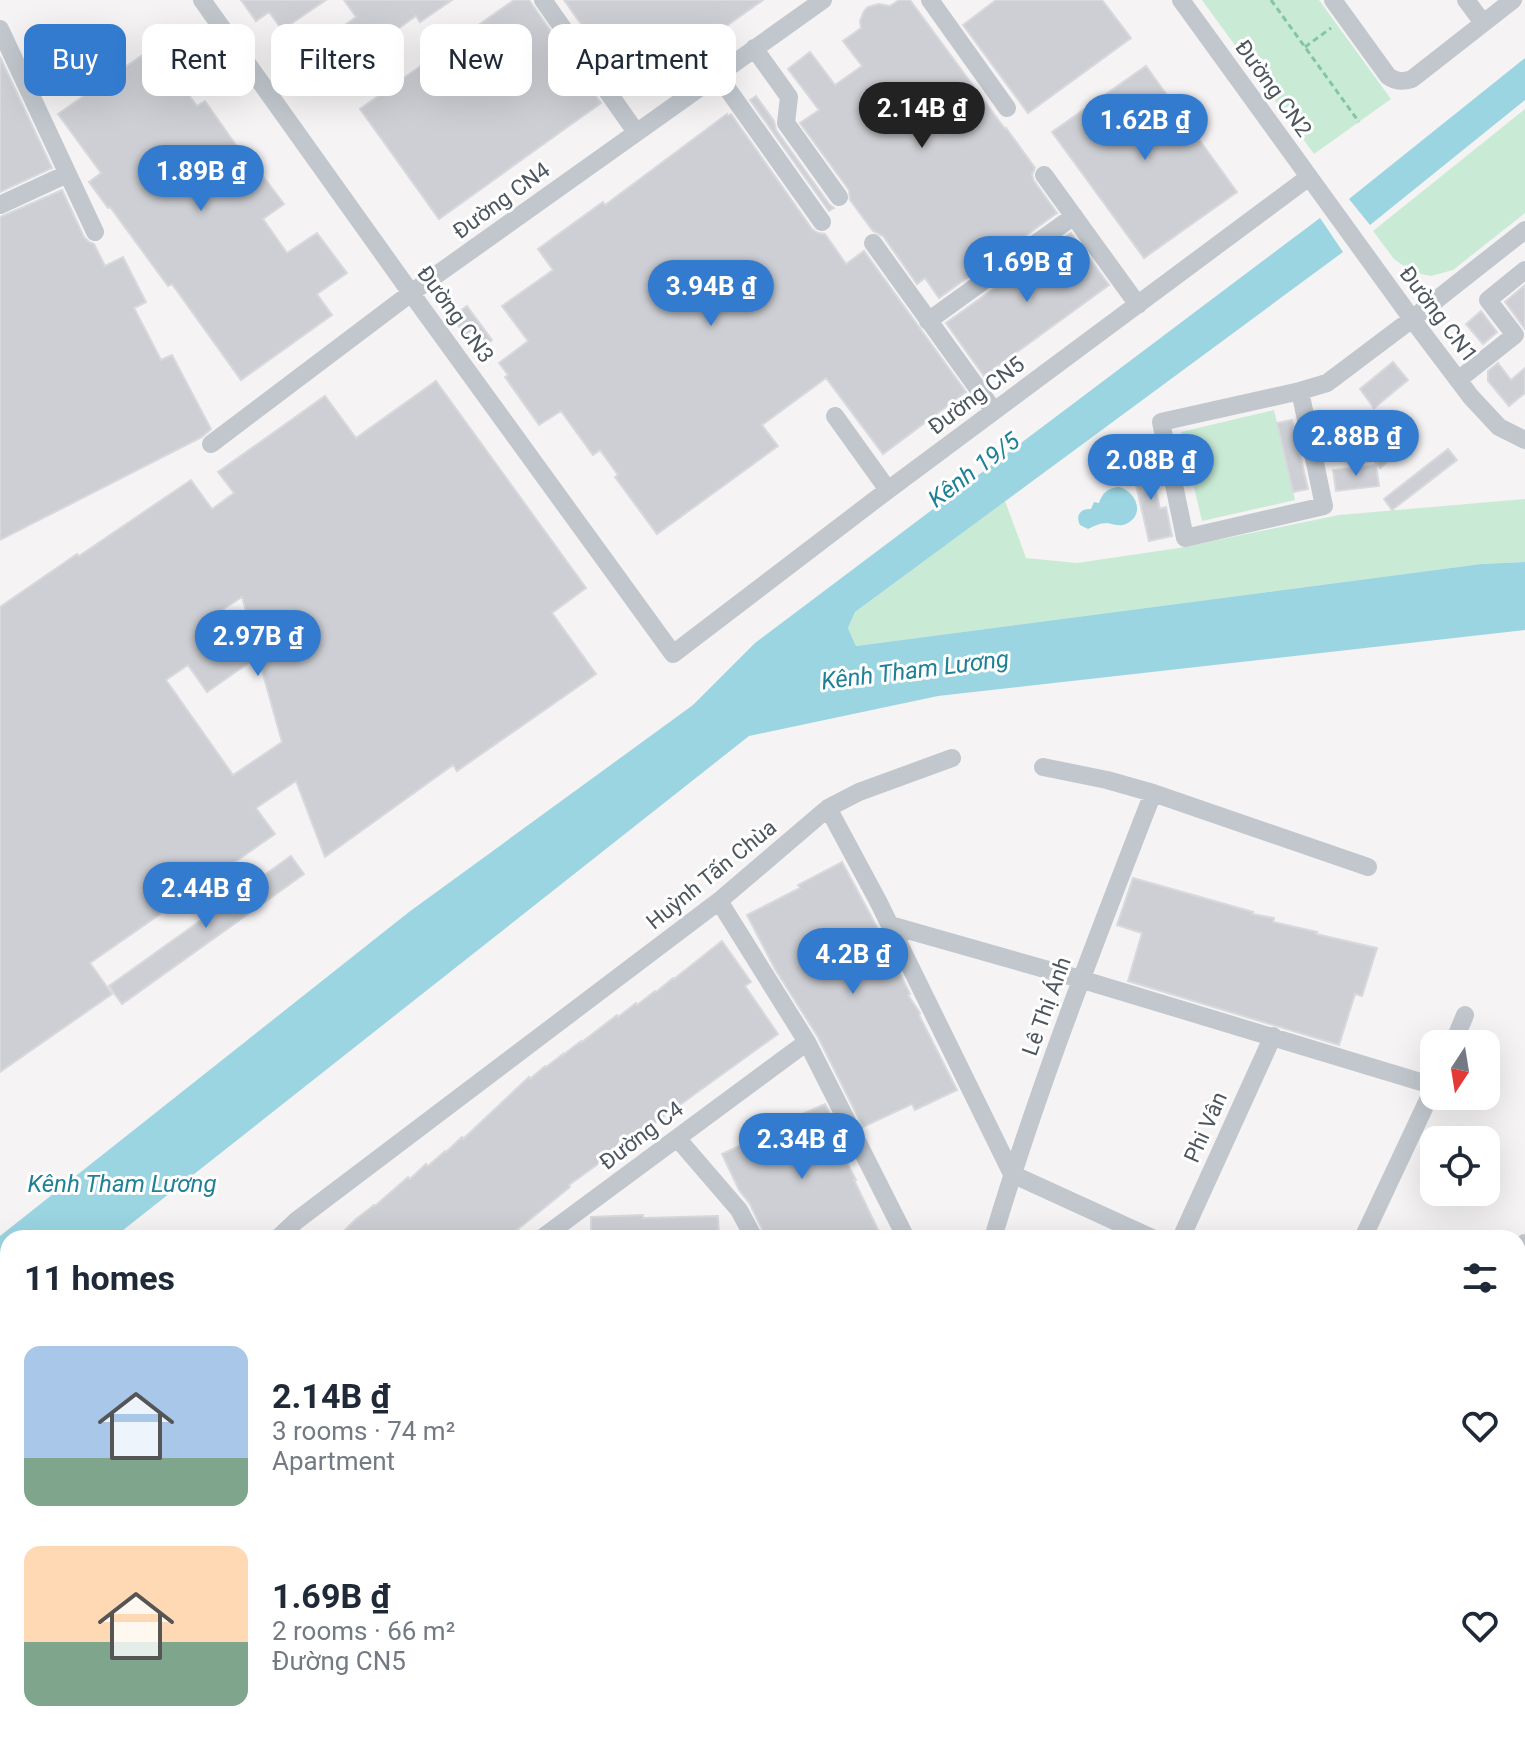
<!DOCTYPE html>
<html lang="en">
<head>
<meta charset="utf-8">
<style>
  body { margin:0; font-family:Roboto,sans-serif; background:#f6f6f7; color:#1f2937; height:100vh; display:flex; flex-direction:column; font-size:30px; white-space:nowrap }
  * { box-sizing:border-box; margin:0 }
  p { font-size:26px; color:#747a83 }
  .icon { flex:none; width:44px; height:44px; fill:none; stroke:currentColor; stroke-width:2; stroke-linecap:round; stroke-linejoin:round }
  .map { position:relative; flex:1; overflow:hidden }
  .panel { position:absolute; left:0px; top:1230px; width:1526px; height:514px; display:flex; flex-direction:column; background:#fff; border-radius:24px 24px 0 0; box-shadow:0 8px 32px #0002 }
  .panel>* { flex:none }
  .guide { position:absolute; left:24px; top:24px; width:800px; height:72px; display:flex; gap:16px }
  .needle { width:52px; rotate:192deg }
  .tools { position:absolute; left:1420px; top:1030px; display:grid; gap:16px }
  .tools a { display:grid; place-items:center; width:80px; height:80px; border-radius:16px; background:#fff; box-shadow:0 8px 32px #0002; font-size:40px }
  .price { position:absolute; translate:-50% -68px; padding:0 18px; border-radius:28px; background:#337bcf; color:#fff; font-size:26px; line-height:52px; filter:drop-shadow(0 2px 4px #0008) }
  .price::after { content:''; position:absolute; left:50%; top:48px; width:24px; height:18px; margin-left:-12px; background:inherit; clip-path:polygon(0 0,100% 0,50% 100%) }
  .price.current { background:#222; color:#fff }
  ul { padding:0; list-style:none }
  li { display:flex; align-items:center; gap:24px; height:200px; padding:0 24px }
  li span { display:grid; place-items:center; flex:none; width:224px; height:160px; border-radius:16px; color:#555 }
  li>.icon { margin-inline-start:auto }
  span .icon { width:96px; height:96px; fill:#fffc; stroke-width:1 }
  li b { font-size:34px }
  h2 { display:flex; justify-content:space-between; align-items:center; height:96px; padding:0 24px; font-size:34px }
  .tag { padding:0 28px; border-radius:16px; background:#fff; box-shadow:0 8px 32px #0002; font-size:28px; line-height:72px }
  .tag.current { background:#337bcf; color:#fff }
  .map>svg:first-child { display:block }
  .green { fill:#c9ebd5 }
  .water { fill:#9bd5e2 }
  .building { fill:#cecfd4; stroke:#d8d9dd; stroke-width:2; fill-rule:evenodd }
  .lines { fill:none; stroke-linecap:round; stroke-linejoin:round }
  .path { stroke:#84c5a4; stroke-width:3; stroke-dasharray:6 4; stroke-linecap:butt }
  .minor { stroke:#c1c7cd; stroke-width:18 }
  .labels { text-anchor:middle; stroke-width:6; stroke-linejoin:round; paint-order:stroke }
  .street-label { font-size:22px; fill:#4d565e; stroke:#fff }
  .water-label { font-size:24px; font-style:italic; fill:#1f8197; stroke:#fff }
</style>
</head>
<body>
<div class="map">
<svg width="1525" height="1743" viewBox="0 0 1525 1743">
  <rect width="100%" height="100%" fill="#f5f3f3"/>
  <path class="green" d="M 1202,0 L 1319,0 L 1391,99 L 1314,154 Z
    M 1525,109 L 1525,213 L 1453,270 L 1431,276 L 1412,272 L 1394,259 L 1373,231 Z
    M 1274,410 L 1295,500 L 1202,521 L 1181,432 Z
    M 1525,499 L 1525,562 L 1481,564 L 856,646 L 848,628 L 855,612 L 870,601 L 1005,501 L 1026,558 L 1077,563 L 1179,548 L 1339,515 Z
    M 343,1736 L 596,1736 L 596,1743 L 346,1743 Z"/>
  <path class="water" d="M 1525,58 L 1525,100 L 1370,225 L 1349,199 Z
    M 1320,218 L 1343,252 L 870,601 L 855,612 L 848,628 L 856,646 L 1481,564 L 1525,562 L 1525,630 L 938,696 L 749,736 L 113,1238 L 8,1238 L 8,1318 L 0,1324 L 0,1236 L 409,912 L 693,705 L 755,643 Z
    M 1119,487 C 1136,491 1146,515 1126,524 C 1119,527 1114,524 1107,523 C 1100,523 1094,526 1088,529 L 1080,525 C 1075,515 1081,508 1091,509 L 1094,502 L 1099,503 C 1102,493 1108,488 1119,487 Z"/>
  <path class="building" d="M 241,0 L 326,0 L 282,30 L 269,12 L 256,21 Z
    M 344,0 L 452,0 L 420,22 L 416,16 L 327,79 L 307,52 L 356,17 Z
    M 514,0 L 529,0 L 601,103 L 439,219 L 360,109 Z
    M 564,0 L 763,0 L 707,40 L 703,35 L 627,89 Z
    M 899,0 L 910,0 L 1005,129 L 1006,128 L 1035,168 L 1032,175 L 1034,181 L 1057,213 L 939,298 L 925,278 L 917,284 L 883,236 L 873,231 L 850,200 L 849,190 L 800,123 L 819,110 L 788,69 L 810,52 L 835,85 L 862,66 L 843,41 L 861,28 L 860,21 L 864,11 L 868,7 L 879,4 L 890,6 Z
    M 996,0 L 1102,0 L 1131,38 L 1028,113 L 963,25 Z
    M 154,47 L 197,106 L 205,101 L 250,165 L 253,163 L 284,204 L 263,219 L 287,253 L 317,233 L 347,273 L 317,294 L 332,315 L 241,380 L 172,284 L 168,286 L 110,207 L 108,208 L 89,182 L 101,173 L 58,114 Z
    M 0,57 L 52,168 L 0,192 Z
    M 1146,66 L 1237,192 L 1144,258 L 1052,132 Z
    M 756,96 L 774,121 L 776,130 L 829,204 L 834,208 L 829,211 L 750,100 Z
    M 727,114 L 728,116 L 731,114 L 812,229 L 818,233 L 825,234 L 846,264 L 864,251 L 966,392 L 883,454 L 826,378 L 762,425 L 778,446 L 657,534 L 615,477 L 618,475 L 600,450 L 593,455 L 561,411 L 539,425 L 505,377 L 508,375 L 499,363 L 528,341 L 502,306 L 553,270 L 538,249 L 603,202 L 605,205 Z
    M 62,190 L 84,237 L 89,242 L 94,244 L 105,266 L 123,257 L 146,302 L 134,308 L 161,360 L 172,355 L 211,429 L 202,437 L 0,540 L 0,217 Z
    M 1071,233 L 1109,285 L 984,376 L 946,323 Z
    M 1525,285 L 1525,329 L 1505,302 Z
    M 467,306 L 492,340 L 477,351 L 452,317 Z
    M 1481,311 L 1497,332 L 1483,344 L 1466,324 Z
    M 1393,362 L 1408,380 L 1374,408 L 1360,389 Z
    M 1498,363 L 1511,380 L 1525,368 L 1525,393 L 1509,406 L 1488,381 L 1488,371 Z
    M 436,381 L 586,588 L 552,613 L 596,674 L 457,771 L 453,765 L 325,857 L 296,781 L 256,808 L 275,834 L 90,963 L 112,994 L 0,1072 L 0,607 L 77,554 L 79,556 L 191,480 L 212,509 L 234,493 L 218,472 L 325,396 L 356,438 ZM 242,597 L 251,629 L 232,642 L 213,616 ZM 258,656 L 282,742 L 233,775 L 166,680 L 188,665 L 207,692 Z
    M 1379,419 L 1403,449 L 1380,468 L 1355,437 Z
    M 1292,420 L 1308,489 L 1293,492 L 1277,423 Z
    M 1448,449 L 1457,460 L 1392,510 L 1384,499 Z
    M 1149,459 L 1160,509 L 1166,507 L 1172,536 L 1149,541 L 1131,463 Z
    M 1376,465 L 1379,486 L 1336,491 L 1333,470 Z
    M 291,856 L 304,874 L 122,1004 L 109,986 Z
    M 842,862 L 879,931 L 910,994 L 908,995 L 920,1013 L 919,1015 L 957,1090 L 915,1110 L 912,1104 L 863,1127 L 818,1037 L 775,969 L 747,915 L 800,888 L 798,885 Z
    M 1133,878 L 1253,912 L 1252,914 L 1274,918 L 1273,922 L 1317,932 L 1316,934 L 1377,948 L 1362,996 L 1355,994 L 1339,1045 L 1128,981 L 1142,933 L 1117,925 Z
    M 722,941 L 751,982 L 745,986 L 778,1034 L 569,1185 L 570,1187 L 507,1238 L 337,1238 L 356,1219 L 374,1205 L 375,1206 L 408,1177 L 410,1179 L 426,1164 L 428,1166 L 445,1151 L 446,1152 L 462,1137 L 463,1139 L 529,1077 L 530,1079 L 545,1066 L 546,1067 L 563,1054 L 563,1055 L 581,1041 L 582,1042 L 617,1015 L 618,1017 L 636,1003 L 637,1005 L 655,991 L 656,992 L 673,978 L 674,979 Z
    M 825,1104 L 842,1137 L 836,1141 L 856,1180 L 854,1180 L 882,1238 L 766,1238 L 750,1204 L 739,1190 L 722,1154 L 776,1129 L 775,1126 Z
    M 643,1215 L 643,1218 L 718,1216 L 719,1238 L 591,1238 L 591,1217 Z"/>
  <g class="lines">
    <path class="path" d="M 1271,0 L 1359,122
      M 1305,47 L 1331,28"/>
    <path class="minor" d="M 202,0 L 411,293 L 673,654 L 888,490 L 1309,177
      M 543,0 L 636,132
      M 930,0 L 1007,108
      M 1181,0 L 1412,319 L 1471,397 L 1499,427 L 1525,440
      M 1333,0 L 1388,76 C 1396,82 1403,82 1412,79 L 1513,0
      M 1466,0 L 1483,23
      M 0,29 L 95,232
      M 754,48 L 789,97 L 786,123 L 839,197
      M 717,74 L 822,222
      M 1044,175 L 1138,305
      M 0,205 L 67,174
      M 873,243 L 994,411
      M 928,321 L 1074,216
      M 1458,380 L 1515,335 L 1488,300 L 1525,270
      M 1300,391 L 1161,422 L 1185,538 L 1324,506 L 1300,391 L 1327,383 L 1412,319 L 1525,230
      M 835,416 L 888,490
      M 211,444 L 411,293 L 823,0
      M 1043,767 L 1107,780 L 1153,793 L 1368,867
      M 828,808 L 878,901 L 1012,1174 L 1152,1238
      M 719,901 L 807,1042 L 906,1238
      M 890,925 L 1080,979 L 1434,1086
      M 1453,1044 L 1465,1015
      M 677,1138 L 739,1210 L 754,1238
      M 278,1238 L 296,1221 L 719,901 L 828,808 L 859,792 L 952,758
      M 542,1238 L 807,1042
      M 993,1238 C 1038,1087 1096,940 1153,793
      M 1181,1238 L 1273,1036
      M 1363,1238 L 1434,1087
      M 1518,1259 L 1525,1243
      M 1518,1403 L 1525,1406
      M 230,1736 L 232,1743
      M 335,1736 L 337,1743
      M 1035,1736 L 1041,1743
      M 1180,1736 L 1194,1743
      M 611,1743 L 611,1736
      M 751,1743 L 752,1736
      M 886,1743 L 887,1736
      M 1144,1743 L 1147,1736"/>
  </g>
  <g class="labels">
    <g class="street-label">
      <text transform="translate(1274 88) rotate(54)" y="8">Đường CN2</text>
      <text transform="translate(501 200) rotate(-36)" y="8">Đường CN4</text>
      <text transform="translate(456 314) rotate(54)" y="8">Đường CN3</text>
      <text transform="translate(1439 314) rotate(53)" y="8">Đường CN1</text>
      <text transform="translate(976 395) rotate(-37)" y="8">Đường CN5</text>
      <text transform="translate(711 874) rotate(-39)" y="8">Huỳnh Tấn Chùa</text>
      <text transform="translate(1046 1006) rotate(-70)" y="8">Lê Thị Ánh</text>
      <text transform="translate(1205 1127) rotate(-66)" y="8">Phi Vân</text>
      <text transform="translate(641 1135) rotate(-37)" y="8">Đường C4</text>
    </g>
    <g class="water-label">
      <text transform="translate(974 470) rotate(-37)" y="8">Kênh 19/5</text>
      <text transform="translate(915 670) rotate(-7)" y="8">Kênh Tham Lương</text>
      <text x="122" y="1192">Kênh Tham Lương</text>
    </g>
  </g>
</svg>
<div class="tools">
<a><svg class="needle" viewBox="-14 -14 28 28"><path d="M0-13l5 13h-10z" fill="#e53935"/><path d="M0 13l5-13h-10z" fill="#747a83"/></svg></a>
<a><svg class="icon" aria-label="locate" viewBox="0 0 24 24"><circle cx="12" cy="12" r="6"/><path d="M12 2v4M12 18v4M2 12h4M18 12h4"/></svg></a>
</div>
<b class="price current" style="left:922px;top:150px">2.14B ₫</b>
<b class="price" style="left:1145px;top:162px">1.62B ₫</b>
<b class="price" style="left:201px;top:213px">1.89B ₫</b>
<b class="price" style="left:1027px;top:304px">1.69B ₫</b>
<b class="price" style="left:711px;top:328px">3.94B ₫</b>
<b class="price" style="left:1356px;top:478px">2.88B ₫</b>
<b class="price" style="left:1151px;top:502px">2.08B ₫</b>
<b class="price" style="left:258px;top:678px">2.97B ₫</b>
<b class="price" style="left:206px;top:930px">2.44B ₫</b>
<b class="price" style="left:853px;top:996px">4.2B ₫</b>
<b class="price" style="left:802px;top:1181px">2.34B ₫</b>
<div class="guide">
<a class="tag current">Buy</a>
<a class="tag">Rent</a>
<a class="tag">Filters</a>
<a class="tag">New</a>
<a class="tag">Apartment</a>
</div>
<section class="panel">
<h2>11 homes<svg class="icon" aria-label="filters" viewBox="0 0 24 24"><path d="M4 7h16M4 17h16"/><circle cx="9" cy="7" r="2"/><circle cx="15" cy="17" r="2"/></svg></h2>
<ul>
<li><span style="background:linear-gradient(#a9c7e8 70%,#7fa58c 0)"><svg class="icon" aria-label="home" viewBox="0 0 24 24"><path d="M3 11l9-7 9 7M6 9v11h12V9"/></svg></span><div><b>2.14B ₫</b><p>3 rooms · 74 m²</p><p>Apartment</p></div><svg class="icon" aria-label="heart" viewBox="0 0 24 24"><path d="M12 20l-8-8c-3-5 5-10 8-4 3-6 11-1 8 4z"/></svg></li>
<li><span style="background:linear-gradient(#ffd9b3 60%,#7fa58c 0)"><svg class="icon" aria-label="home" viewBox="0 0 24 24"><path d="M3 11l9-7 9 7M6 9v11h12V9"/></svg></span><div><b>1.69B ₫</b><p>2 rooms · 66 m²</p><p>Đường CN5</p></div><svg class="icon" aria-label="heart" viewBox="0 0 24 24"><path d="M12 20l-8-8c-3-5 5-10 8-4 3-6 11-1 8 4z"/></svg></li>
</ul>
</section>
</div>
</body>
</html>
